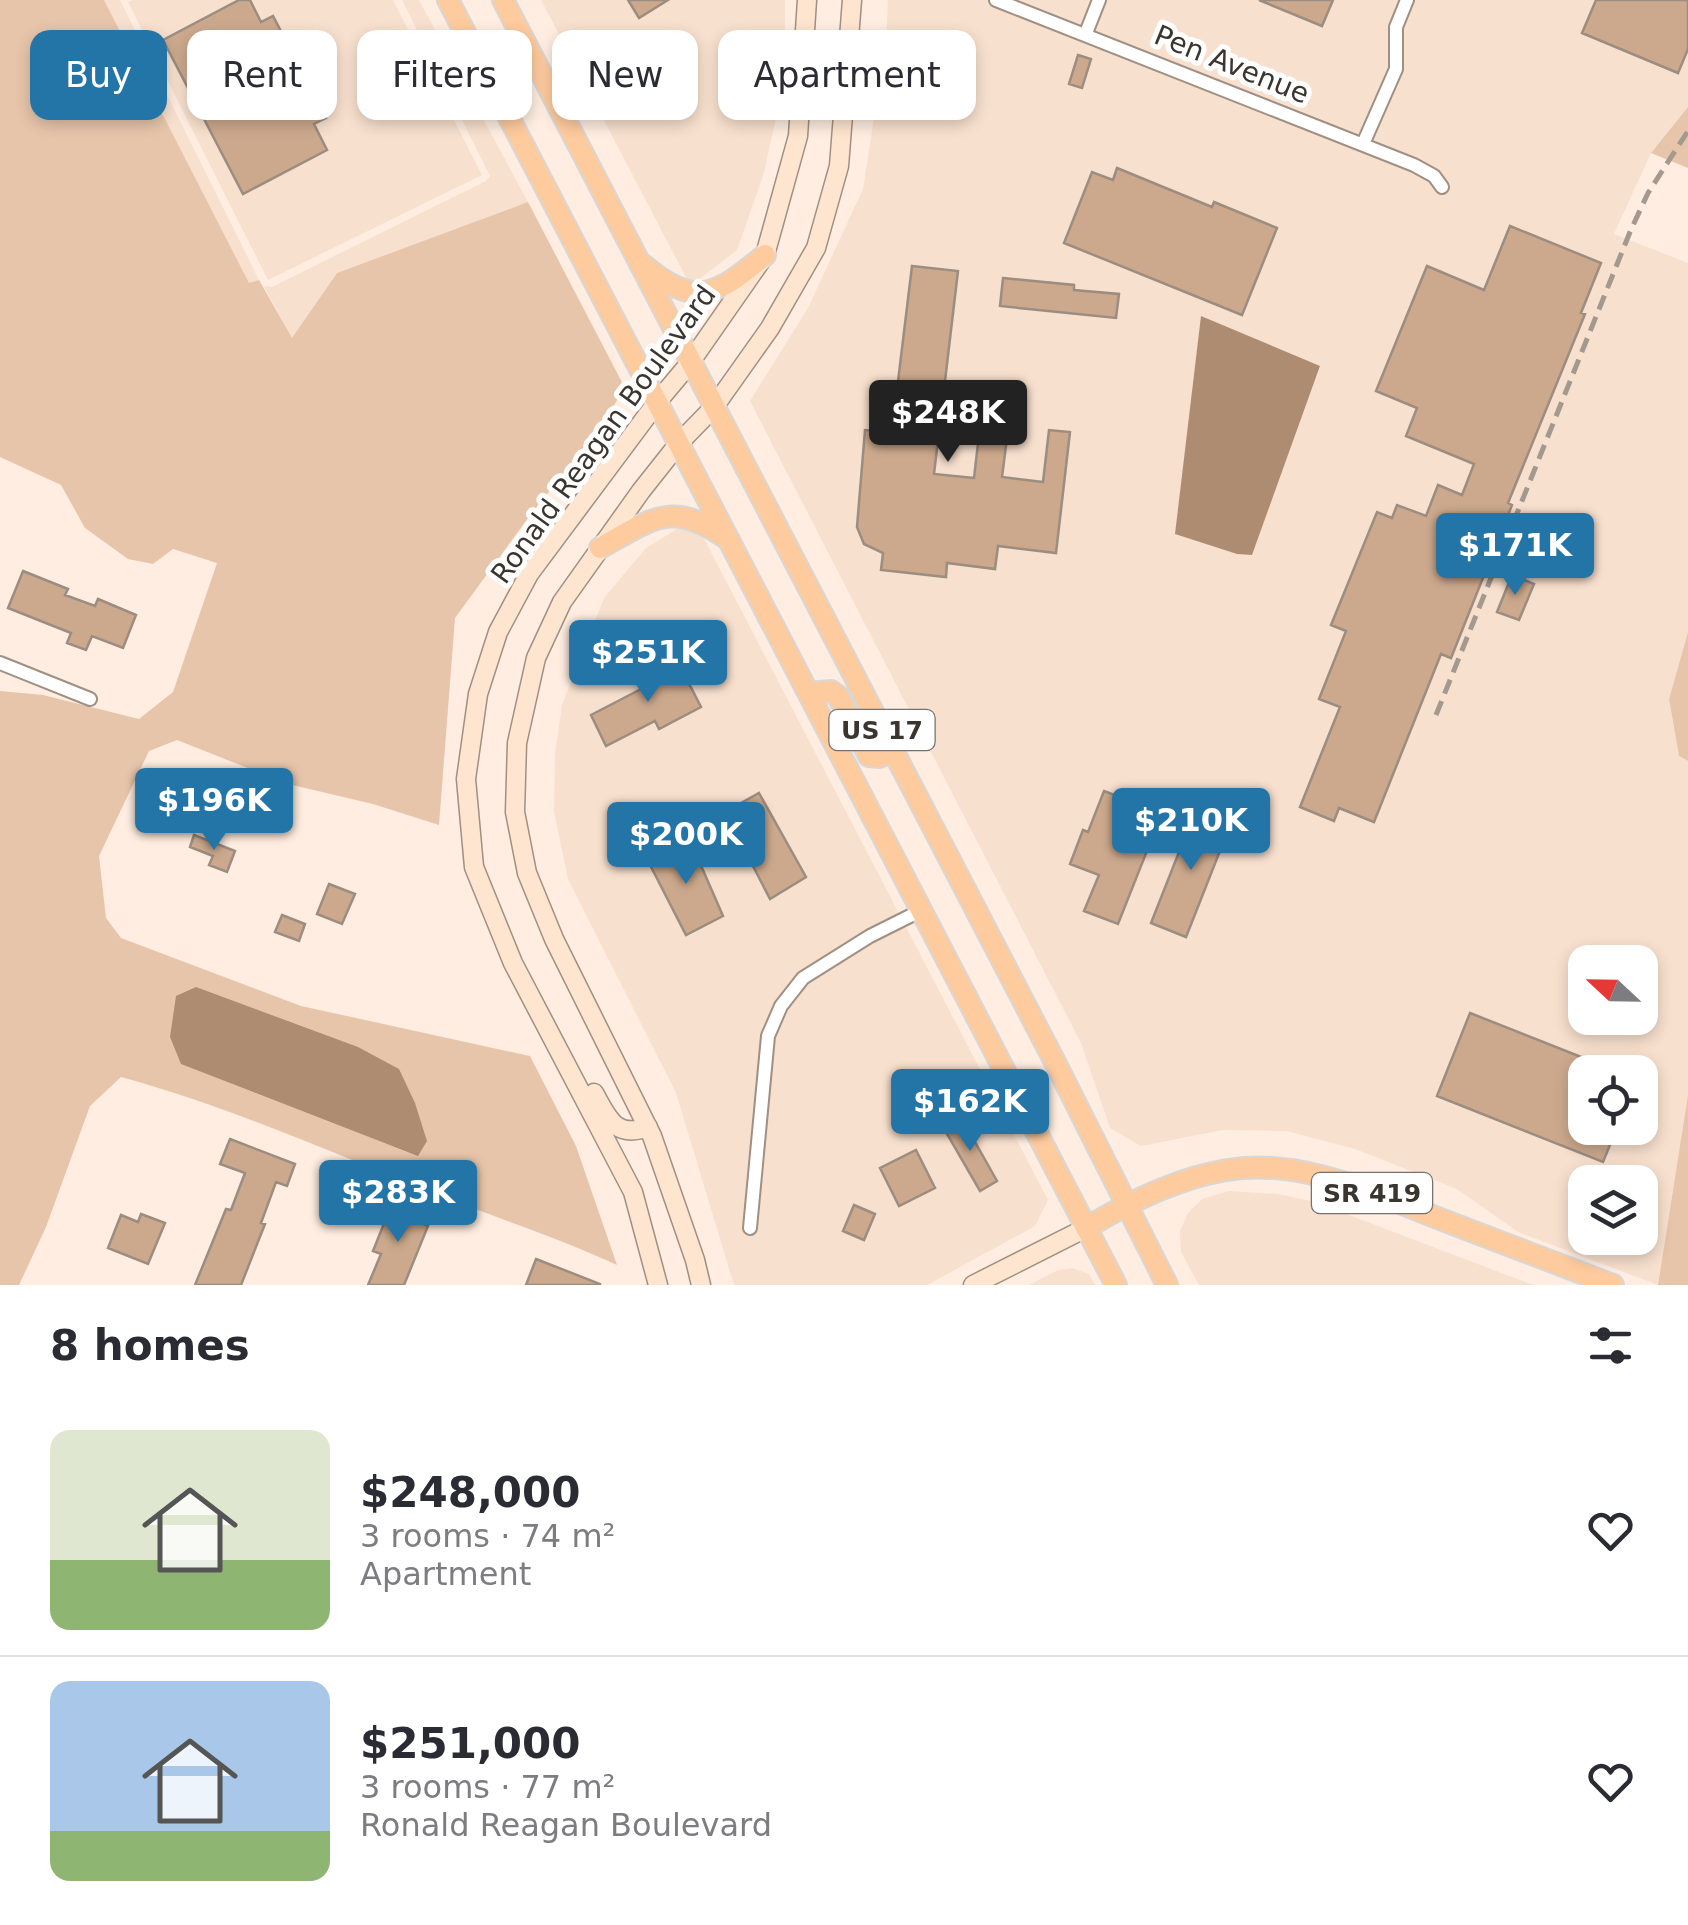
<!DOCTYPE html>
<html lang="en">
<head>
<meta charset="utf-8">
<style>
  body { margin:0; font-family:"DejaVu Sans",sans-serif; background:#f7f7f7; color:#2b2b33; height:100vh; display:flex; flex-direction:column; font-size:38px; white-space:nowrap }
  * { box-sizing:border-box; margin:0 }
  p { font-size:32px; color:#7c7c81 }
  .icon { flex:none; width:55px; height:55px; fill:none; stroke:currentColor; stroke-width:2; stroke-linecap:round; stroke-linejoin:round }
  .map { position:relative; height:1285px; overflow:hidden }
  .panel { display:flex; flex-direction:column; background:#fff; flex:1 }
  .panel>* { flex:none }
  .banner { position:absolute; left:30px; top:30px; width:1000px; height:90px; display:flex; gap:20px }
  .needle { width:65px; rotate:292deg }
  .controls { position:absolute; left:1568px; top:945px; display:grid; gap:20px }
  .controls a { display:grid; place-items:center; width:90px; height:90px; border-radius:20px; background:#fff; box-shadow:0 5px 15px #0003; font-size:50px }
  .price { position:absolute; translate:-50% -85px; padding:0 22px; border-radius:10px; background:#2275a6; color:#fff; font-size:32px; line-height:65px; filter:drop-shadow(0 2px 5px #0008) }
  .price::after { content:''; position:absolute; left:50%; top:60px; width:30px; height:22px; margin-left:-15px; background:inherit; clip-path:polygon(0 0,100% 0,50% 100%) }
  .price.active { background:#222; color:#fff }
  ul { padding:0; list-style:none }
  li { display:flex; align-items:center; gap:30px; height:250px; padding:0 50px }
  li+li { border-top:2px solid #e1e1e2 }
  li span { display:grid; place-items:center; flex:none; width:280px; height:200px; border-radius:20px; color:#555 }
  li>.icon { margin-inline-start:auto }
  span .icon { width:120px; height:120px; fill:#fffc; stroke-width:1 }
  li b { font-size:42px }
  h2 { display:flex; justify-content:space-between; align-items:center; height:120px; padding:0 50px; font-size:42px }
  .tag { padding:0 35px; border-radius:20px; background:#fff; box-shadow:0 5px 15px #0003; font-size:35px; line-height:90px }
  .tag.active { background:#2275a6; color:#fff }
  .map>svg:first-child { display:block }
  .built { fill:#f8e0ce; fill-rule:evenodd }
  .green { fill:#e7c5ab }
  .water { fill:#ae8c71 }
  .building { fill:#cca98d; stroke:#9c8d81; stroke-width:2.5 }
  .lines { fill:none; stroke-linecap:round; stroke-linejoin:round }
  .minor-casing { stroke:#9f9083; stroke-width:16 }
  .secondary-casing { stroke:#9f9083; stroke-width:21 }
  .primary-casing { stroke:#d8d7d6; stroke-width:24 }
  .minor { stroke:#fff; stroke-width:12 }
  .secondary { stroke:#fee5cf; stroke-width:18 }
  .primary { stroke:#fecb9e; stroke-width:20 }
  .rail { stroke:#a4998f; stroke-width:5; stroke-dasharray:15 8; stroke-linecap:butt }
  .labels { text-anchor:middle; stroke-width:10; stroke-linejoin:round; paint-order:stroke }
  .shield { fill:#fefefe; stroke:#76716e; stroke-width:2.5 }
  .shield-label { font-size:25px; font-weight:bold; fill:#3b3530 }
  .street-label { font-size:28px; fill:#3b3530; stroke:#fefefe }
</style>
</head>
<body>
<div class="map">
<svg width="1688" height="1285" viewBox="0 0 1688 1285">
  <rect width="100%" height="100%" fill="#feede0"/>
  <path class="built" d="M 104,0 L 120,0 L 259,280 L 249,284 Z
    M 132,0 L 393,0 L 482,175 L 268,280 L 128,2 Z
    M 402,0 L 419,0 L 528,202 L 337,273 L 292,339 L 264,286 L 272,287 L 486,181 L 490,176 Z
    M 541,0 L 785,0 L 785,78 L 763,176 L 737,250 L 693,284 L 689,283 Z
    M 888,0 L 1688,0 L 1688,107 L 1651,153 L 1614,234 L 1688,263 L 1688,632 L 1669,699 L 1679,756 L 1688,761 L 1688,1095 L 1658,1285 L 1518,1232 L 1457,1189 L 1355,1149 L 1287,1131 L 1223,1130 L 1141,1146 L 1110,1128 L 1081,1043 L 750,401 L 808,308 L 863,189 L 886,42 ZM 1320,367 L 1252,555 L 1237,554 L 1176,534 L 1192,406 ZM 1585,962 L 1640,962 L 1640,1018 L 1585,1018 ZM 1585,1072 L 1640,1072 L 1640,1128 L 1585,1128 ZM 1585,1182 L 1640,1182 L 1640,1238 L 1585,1238 Z
    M 682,526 L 700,531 L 1048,1200 L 1035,1226 L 927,1285 L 734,1285 L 676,1093 L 568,879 L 554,811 L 555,754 L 562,705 L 604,598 L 646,548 Z
    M 1229,1191 L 1278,1194 L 1315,1202 L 1533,1285 L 1199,1285 L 1181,1252 L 1180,1231 L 1188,1213 L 1202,1199 Z
    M 1072,1268 L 1089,1274 L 1095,1285 L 1029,1285 L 1058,1270 Z"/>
  <path class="green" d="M 0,0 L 104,0 L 249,283 L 259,280 L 292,338 L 337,273 L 528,202 L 625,388 L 596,433 L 531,514 L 455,618 L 439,825 L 373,804 L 288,784 L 177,740 L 149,751 L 99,856 L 106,918 L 121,938 L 301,1006 L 530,1056 L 576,1146 L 617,1265 C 557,1237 493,1217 431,1192 C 328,1151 227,1106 121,1077 L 90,1106 L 46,1227 L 19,1285 L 0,1285 L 0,691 L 43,695 L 139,719 L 173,692 L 217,563 L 173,549 L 153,564 L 128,559 L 85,528 L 61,485 L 0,457 Z
    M 1688,107 L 1688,168 L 1651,153 Z
    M 1688,632 L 1688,761 L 1679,756 L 1669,699 Z
    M 1688,1095 L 1688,1285 L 1658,1285 Z"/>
  <path class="water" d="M 1201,316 L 1320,366 L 1252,555 L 1237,554 L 1175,534 Z
    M 196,987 L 358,1047 L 399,1069 L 415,1103 L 427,1141 L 418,1156 L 181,1064 L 170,1037 L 176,996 Z"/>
  <path class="building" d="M 239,0 L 250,0 L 261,22 L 273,16 L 326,118 L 314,124 L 327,150 L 243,194 L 163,40 Z
    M 628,0 L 668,0 L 639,18 Z
    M 1259,0 L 1333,0 L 1322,26 Z
    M 1596,0 L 1688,0 L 1688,49 L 1678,73 L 1582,33 Z
    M 1078,55 L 1091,59 L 1082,88 L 1069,84 Z
    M 1117,168 L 1212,207 L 1214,202 L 1277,228 L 1242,315 L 1064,243 L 1092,172 L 1113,180 Z
    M 1510,226 L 1601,263 L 1581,313 L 1585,314 L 1508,503 L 1512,505 L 1451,658 L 1441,654 L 1374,822 L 1339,808 L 1334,821 L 1300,807 L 1340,707 L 1319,699 L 1346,631 L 1331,625 L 1377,512 L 1392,518 L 1397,505 L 1426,516 L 1438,485 L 1462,495 L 1474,464 L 1406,436 L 1417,408 L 1376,391 L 1427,266 L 1484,290 Z
    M 912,266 L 958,271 L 934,474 L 974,478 L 980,426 L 1008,430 L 1002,477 L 1043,482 L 1049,430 L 1070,432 L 1056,553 L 998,546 L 995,569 L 947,563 L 946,577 L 881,570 L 883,553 L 864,544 L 857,527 L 865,430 L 902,433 L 906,399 L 896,398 Z
    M 1003,278 L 1074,285 L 1074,290 L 1119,294 L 1116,318 L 1000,306 Z
    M 23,571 L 68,589 L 65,595 L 95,606 L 98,599 L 136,615 L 123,648 L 92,636 L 86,650 L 67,643 L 71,633 L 8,608 Z
    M 1512,575 L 1534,584 L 1519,620 L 1497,612 Z
    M 678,662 L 701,707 L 659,729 L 655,721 L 606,746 L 591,715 L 643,688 L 640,681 Z
    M 1104,791 L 1162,813 L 1118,924 L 1084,911 L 1099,875 L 1070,864 L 1083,830 L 1088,832 Z
    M 759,793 L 806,877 L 770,899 L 725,812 Z
    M 1196,809 L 1231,823 L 1186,937 L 1151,923 Z
    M 194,835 L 235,851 L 227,872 L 209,865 L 213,856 L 190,847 Z
    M 683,838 L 695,862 L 699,861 L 723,916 L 686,935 L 649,863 L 654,861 L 651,855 Z
    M 329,884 L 355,894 L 342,924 L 317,914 Z
    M 282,915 L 305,924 L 299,941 L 275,932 Z
    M 1470,1013 L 1619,1072 L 1585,1072 L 1585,1128 L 1617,1128 L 1603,1162 L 1437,1096 Z
    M 961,1117 L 997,1181 L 980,1191 L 943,1127 Z
    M 230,1139 L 295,1164 L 287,1186 L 276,1182 L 261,1223 L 265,1224 L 241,1285 L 195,1285 L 226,1209 L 231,1210 L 245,1173 L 220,1164 Z
    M 916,1150 L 935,1188 L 899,1206 L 880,1168 Z
    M 393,1201 L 425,1214 L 421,1223 L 428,1226 L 404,1285 L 368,1285 L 381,1254 L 373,1251 Z
    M 854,1205 L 875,1214 L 864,1240 L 843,1231 Z
    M 141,1214 L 165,1223 L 148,1264 L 108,1248 L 121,1215 L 138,1222 Z
    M 536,1259 L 600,1284 L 600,1285 L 526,1285 Z"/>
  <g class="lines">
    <defs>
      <path id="minor" d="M 996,0 L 1414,165 L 1434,176 L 1442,187
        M 1086,33 L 1099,0
        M 1363,144 L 1396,69 L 1396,27 L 1407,0
        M 0,663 L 90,699
        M 750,1228 L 768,1036 L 781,1006 L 803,978 L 870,936 L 922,910"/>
      <path id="secondary" d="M 594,1093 C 608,1118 615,1139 648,1127
        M 658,1285 L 633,1192 L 513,963 L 474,867 L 466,779 L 478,694 L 498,632 L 529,574 L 658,401 L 689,364 L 765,255 L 798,136 L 807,0
        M 701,1285 L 695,1260 L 652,1136 L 554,939 L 527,873 L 515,812 L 517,743 L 536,658 L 562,602 L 641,491 L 679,443 L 714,407 L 770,328 L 816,248 L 839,166 L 852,0
        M 973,1285 L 1086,1228"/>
      <path id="primary" d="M 448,0 L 1116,1285
        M 503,0 L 1058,1068 L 1167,1285
        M 642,264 C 696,309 715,296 765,255
        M 600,548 C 654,518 672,499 729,540
        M 809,693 L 831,691 L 838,696 L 869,756 L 879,757 L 893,752
        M 1086,1228 C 1129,1202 1177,1178 1227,1170 C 1302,1157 1380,1196 1448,1222 C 1503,1243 1558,1264 1613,1285"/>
    </defs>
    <use href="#minor" class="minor-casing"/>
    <use href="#secondary" class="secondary-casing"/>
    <use href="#primary" class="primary-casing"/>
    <use href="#minor" class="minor"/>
    <use href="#secondary" class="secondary"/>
    <use href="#primary" class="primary"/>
    <path class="rail" d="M 1436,715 L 1630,232 L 1648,193 L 1688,131"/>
  </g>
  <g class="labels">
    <g class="shield">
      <rect x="829.5" y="710" width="105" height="40" rx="8"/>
      <rect x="1312" y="1173" width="120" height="40" rx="8"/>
    </g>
    <g class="shield-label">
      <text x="882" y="739">US 17</text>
      <text x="1372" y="1202">SR 419</text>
    </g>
    <g class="street-label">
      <text transform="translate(1232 64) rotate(22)" y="10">Pen Avenue</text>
      <text transform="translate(603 434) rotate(-54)" y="10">Ronald Reagan Boulevard</text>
    </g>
  </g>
</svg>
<div class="controls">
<a><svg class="needle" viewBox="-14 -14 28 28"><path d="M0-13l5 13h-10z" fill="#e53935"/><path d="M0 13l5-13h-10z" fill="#7c7c81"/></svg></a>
<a><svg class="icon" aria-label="locate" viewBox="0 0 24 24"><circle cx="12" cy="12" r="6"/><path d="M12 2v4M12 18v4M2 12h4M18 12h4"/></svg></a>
<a><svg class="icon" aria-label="layers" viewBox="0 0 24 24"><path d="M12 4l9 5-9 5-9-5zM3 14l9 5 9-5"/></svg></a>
</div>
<b class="price active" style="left:948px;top:465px">$248K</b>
<b class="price" style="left:1515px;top:598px">$171K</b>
<b class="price" style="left:648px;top:705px">$251K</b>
<b class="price" style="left:214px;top:853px">$196K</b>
<b class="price" style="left:1191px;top:873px">$210K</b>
<b class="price" style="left:686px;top:887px">$200K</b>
<b class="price" style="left:970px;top:1154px">$162K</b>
<b class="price" style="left:398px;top:1245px">$283K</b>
<div class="banner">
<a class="tag active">Buy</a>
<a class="tag">Rent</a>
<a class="tag">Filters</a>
<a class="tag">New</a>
<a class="tag">Apartment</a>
</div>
</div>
<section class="panel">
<h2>8 homes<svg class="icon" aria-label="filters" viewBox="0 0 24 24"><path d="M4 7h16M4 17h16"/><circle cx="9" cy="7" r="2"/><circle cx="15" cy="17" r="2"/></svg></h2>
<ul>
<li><span style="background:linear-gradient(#dfe7d0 65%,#8fb573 0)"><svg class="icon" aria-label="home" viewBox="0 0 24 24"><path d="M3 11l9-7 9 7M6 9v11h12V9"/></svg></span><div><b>$248,000</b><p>3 rooms · 74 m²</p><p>Apartment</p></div><svg class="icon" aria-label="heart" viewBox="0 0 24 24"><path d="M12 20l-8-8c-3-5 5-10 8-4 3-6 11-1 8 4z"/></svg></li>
<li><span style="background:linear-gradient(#a9c7e8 75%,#8fb573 0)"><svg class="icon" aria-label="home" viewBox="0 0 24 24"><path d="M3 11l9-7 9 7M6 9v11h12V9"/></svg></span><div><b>$251,000</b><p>3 rooms · 77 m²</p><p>Ronald Reagan Boulevard</p></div><svg class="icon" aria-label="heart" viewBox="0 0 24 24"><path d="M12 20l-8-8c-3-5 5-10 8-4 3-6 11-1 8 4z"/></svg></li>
</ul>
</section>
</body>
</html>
